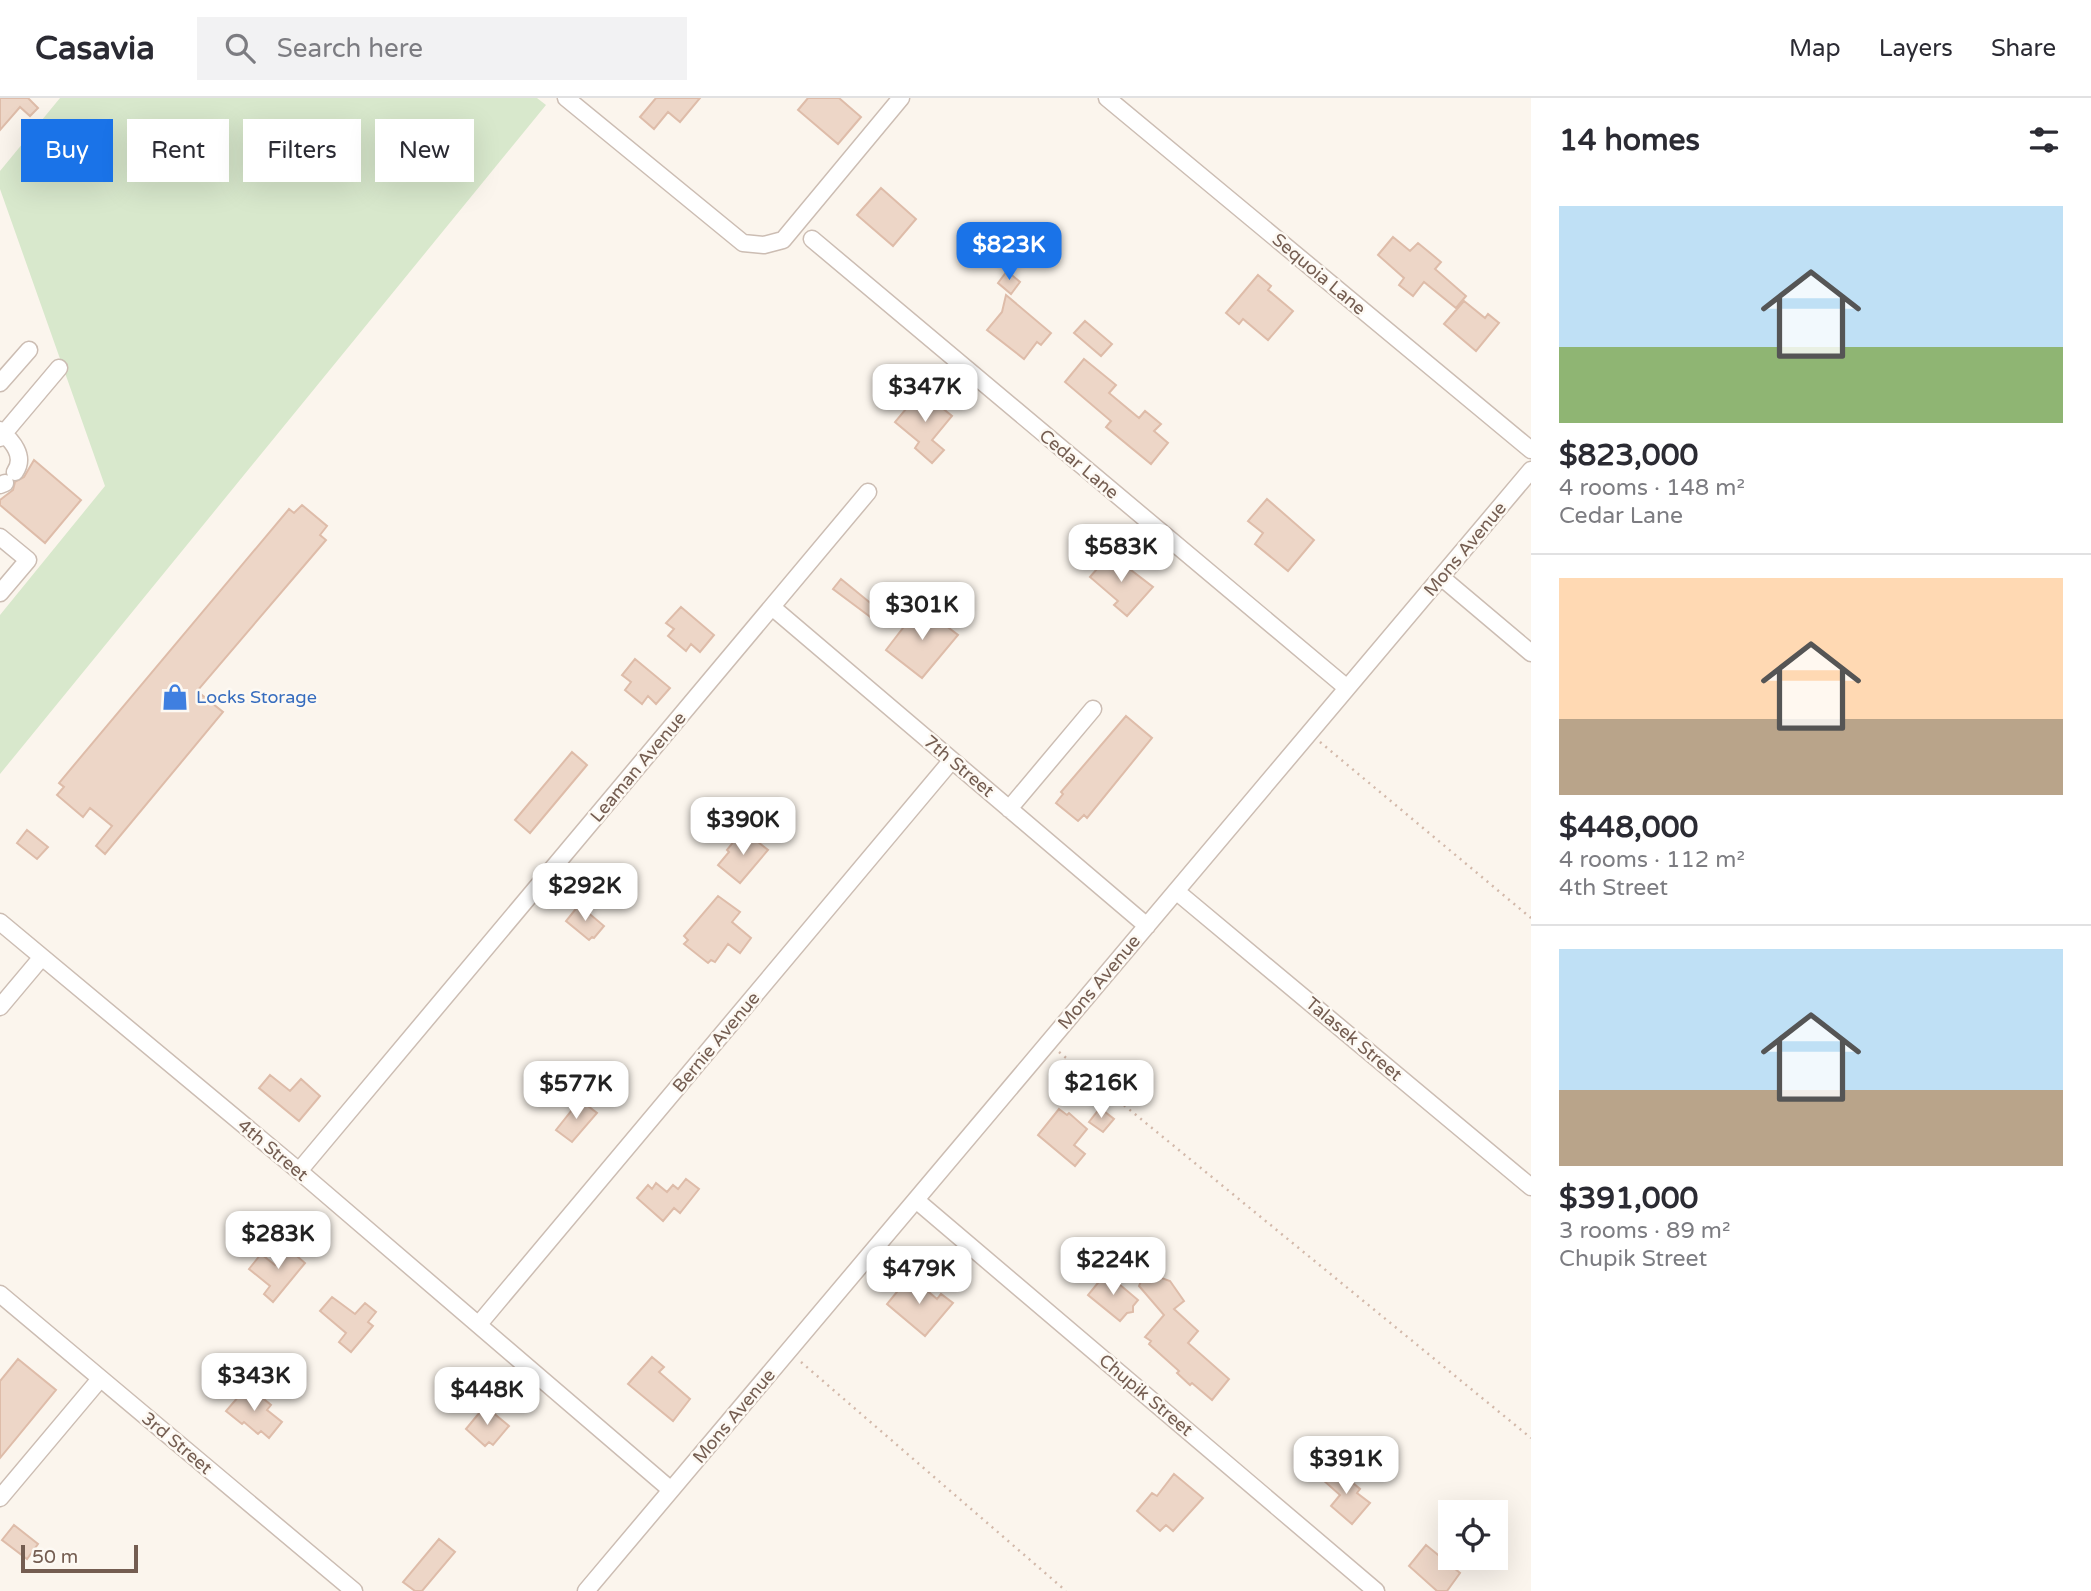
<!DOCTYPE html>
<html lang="en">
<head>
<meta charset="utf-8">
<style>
  body { margin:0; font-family:"Varela Round",sans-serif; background:#f2f2f3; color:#2b2b33; height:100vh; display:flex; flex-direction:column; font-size:26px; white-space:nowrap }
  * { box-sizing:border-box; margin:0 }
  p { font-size:23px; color:#7c7c81 }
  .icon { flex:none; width:38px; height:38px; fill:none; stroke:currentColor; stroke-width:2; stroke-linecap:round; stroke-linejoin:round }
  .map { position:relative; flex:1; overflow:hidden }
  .sheet { display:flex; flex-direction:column; background:#fff; width:560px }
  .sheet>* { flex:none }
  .top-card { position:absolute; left:21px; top:21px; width:665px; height:63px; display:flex; gap:14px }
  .tools { position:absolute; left:1438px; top:1402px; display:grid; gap:14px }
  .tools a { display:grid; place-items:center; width:70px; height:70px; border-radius:0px; background:#fff; box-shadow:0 7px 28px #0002; font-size:35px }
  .scale { position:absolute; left:21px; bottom:18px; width:117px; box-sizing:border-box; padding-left:7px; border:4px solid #745d51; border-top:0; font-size:19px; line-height:24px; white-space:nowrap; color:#745d51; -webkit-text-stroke:5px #fdf9f3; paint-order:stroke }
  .price { position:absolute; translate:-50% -60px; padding:0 16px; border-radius:14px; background:#fff; color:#222; font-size:23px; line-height:46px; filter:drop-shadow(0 2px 4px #0008) }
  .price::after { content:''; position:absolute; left:50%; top:42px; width:21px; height:16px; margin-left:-10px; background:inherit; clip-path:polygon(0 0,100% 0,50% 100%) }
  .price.active { background:#1a73e8; color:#fff }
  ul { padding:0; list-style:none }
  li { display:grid; align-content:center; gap:14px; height:371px; padding:0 28px }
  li+li { border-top:2px solid #e1e1e2 }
  li span { display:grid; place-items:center; height:217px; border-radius:0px; color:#555 }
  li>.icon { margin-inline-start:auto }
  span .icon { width:126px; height:126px; fill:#fffc; stroke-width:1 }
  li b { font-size:30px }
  h2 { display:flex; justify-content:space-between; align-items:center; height:84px; padding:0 28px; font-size:30px }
  .chip { padding:0 24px; border-radius:0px; background:#fff; box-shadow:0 7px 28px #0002; font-size:24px; line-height:63px }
  .chip.active { background:#1a73e8; color:#fff }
  header { display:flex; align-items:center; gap:42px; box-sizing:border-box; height:98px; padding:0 35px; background:#fff; border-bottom:2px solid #e1e1e2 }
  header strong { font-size:33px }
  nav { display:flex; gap:38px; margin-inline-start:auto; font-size:24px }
  .search { width:490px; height:63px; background:#f2f2f3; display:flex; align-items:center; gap:18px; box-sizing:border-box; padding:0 24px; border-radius:0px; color:#7c7c81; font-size:26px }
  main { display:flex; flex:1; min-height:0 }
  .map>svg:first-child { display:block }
  .green { fill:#d8e8cc }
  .building { fill:#edd6c7; stroke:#debca9; stroke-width:2 }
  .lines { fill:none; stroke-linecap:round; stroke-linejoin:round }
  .minor-casing { stroke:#ccbdb3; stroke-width:19 }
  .path { stroke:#d3b9aa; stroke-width:2.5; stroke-dasharray:2 5; stroke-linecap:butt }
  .minor { stroke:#fff; stroke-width:16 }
  .labels { text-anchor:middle; stroke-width:5; stroke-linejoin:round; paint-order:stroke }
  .street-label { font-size:18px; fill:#745d51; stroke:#fdf9f3 }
  .shop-label { font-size:18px; fill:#366cbe; stroke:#fdf9f3; text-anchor:start }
</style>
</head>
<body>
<header>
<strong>Casavia</strong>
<div class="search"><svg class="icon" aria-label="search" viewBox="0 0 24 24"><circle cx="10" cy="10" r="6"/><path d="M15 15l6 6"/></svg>Search here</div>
<nav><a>Map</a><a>Layers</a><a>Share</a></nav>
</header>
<main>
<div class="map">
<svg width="1531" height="1493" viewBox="0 0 1531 1493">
  <rect width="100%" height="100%" fill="#fbf5ed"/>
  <path class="green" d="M 60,0 L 537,0 L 546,7 L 0,676 L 0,517 L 105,388 L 0,91 L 0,73 Z"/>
  <path class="building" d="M 0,0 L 28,0 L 38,10 L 30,18 L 20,9 L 0,32 Z
    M 656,0 L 700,0 L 680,24 L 668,14 L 654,31 L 640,19 Z
    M 808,0 L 839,0 L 861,19 L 838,46 L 798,12 Z
    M 881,90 L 916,121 L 893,148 L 857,117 Z
    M 1393,139 L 1410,153 L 1418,145 L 1441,164 L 1435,171 L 1466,198 L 1456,210 L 1424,184 L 1413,198 L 1399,187 L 1404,180 L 1378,157 Z
    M 1007,173 L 1020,184 L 1011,196 L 998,185 Z
    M 1258,177 L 1271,188 L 1268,192 L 1293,213 L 1268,242 L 1243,221 L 1239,226 L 1226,215 Z
    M 1006,197 L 1051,235 L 1041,247 L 1037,244 L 1024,261 L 987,232 L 1002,214 Z
    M 1464,203 L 1485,220 L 1488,216 L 1499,225 L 1476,253 L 1444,226 Z
    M 1085,223 L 1112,246 L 1101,258 L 1074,235 Z
    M 1084,261 L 1116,287 L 1109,295 L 1139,320 L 1145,313 L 1161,326 L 1154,333 L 1168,345 L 1151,366 L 1106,329 L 1111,323 L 1065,284 Z
    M 921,293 L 952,318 L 932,342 L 944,352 L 932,365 L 915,350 L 919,344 L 895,324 Z
    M 34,362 L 81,402 L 45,445 L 0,407 L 0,402 L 13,392 L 15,384 L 24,379 Z
    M 1267,401 L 1314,442 L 1288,473 L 1255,446 L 1263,435 L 1248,423 Z
    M 302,407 L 327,428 L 320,437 L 326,442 L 197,593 L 223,614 L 105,756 L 96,748 L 112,728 L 90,710 L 83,719 L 57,697 L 64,689 L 59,685 L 289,411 L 294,415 Z
    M 1110,456 L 1153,489 L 1127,518 L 1114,507 L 1118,503 L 1090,479 Z
    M 841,481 L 884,516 L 877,524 L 833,491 Z
    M 920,508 L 958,537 L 922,580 L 886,552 Z
    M 681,509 L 714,537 L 700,554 L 691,546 L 686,553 L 668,538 L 674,531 L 666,525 Z
    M 635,561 L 670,590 L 656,606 L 648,598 L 642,606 L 625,592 L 631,584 L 622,577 Z
    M 1126,618 L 1152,640 L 1087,720 L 1084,717 L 1078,723 L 1056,705 L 1063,696 L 1061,694 Z
    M 572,654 L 587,667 L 530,735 L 515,722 Z
    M 27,732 L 48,749 L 37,761 L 17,745 Z
    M 743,732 L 768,752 L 740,785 L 718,767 L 729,754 L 727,752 Z
    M 718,798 L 740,814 L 732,824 L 751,840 L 740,855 L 728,846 L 715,864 L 711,862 L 708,865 L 684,846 L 688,842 L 684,838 Z
    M 579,807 L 604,828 L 594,840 L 592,839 L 589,842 L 566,823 Z
    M 270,977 L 290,993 L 301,981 L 320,998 L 299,1023 L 259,990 Z
    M 580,1002 L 597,1015 L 572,1044 L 556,1032 Z
    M 1100,1010 L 1114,1021 L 1103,1034 L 1089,1024 Z
    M 1059,1011 L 1067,1017 L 1069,1015 L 1087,1031 L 1074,1047 L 1085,1056 L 1075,1068 L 1038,1037 Z
    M 686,1081 L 699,1091 L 680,1115 L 674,1110 L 663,1123 L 637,1100 L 648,1087 L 652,1091 L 656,1085 L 667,1094 L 673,1087 L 678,1091 Z
    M 291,1147 L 301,1156 L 298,1159 L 305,1165 L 273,1204 L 264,1196 L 270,1188 L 249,1171 L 261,1156 L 275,1167 Z
    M 1145,1174 L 1170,1183 L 1184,1203 L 1174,1211 L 1198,1233 L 1188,1245 L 1229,1281 L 1212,1302 L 1192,1285 L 1190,1287 L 1177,1275 L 1179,1273 L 1149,1246 L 1151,1243 L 1145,1239 L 1164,1217 L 1139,1188 Z
    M 1106,1175 L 1138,1202 L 1133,1208 L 1133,1214 L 1127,1215 L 1120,1223 L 1088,1197 Z
    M 910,1178 L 937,1201 L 941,1196 L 953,1205 L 925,1238 L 887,1206 Z
    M 332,1199 L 355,1216 L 365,1205 L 376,1214 L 368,1224 L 373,1228 L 351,1254 L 339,1244 L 346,1235 L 320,1213 Z
    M 652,1259 L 664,1269 L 659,1274 L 690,1301 L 673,1323 L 628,1286 Z
    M 18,1261 L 56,1292 L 0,1360 L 0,1283 Z
    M 245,1291 L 250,1296 L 253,1292 L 271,1307 L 267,1312 L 282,1324 L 269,1340 L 261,1333 L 258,1336 L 244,1324 L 242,1326 L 226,1313 Z
    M 485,1308 L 509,1328 L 493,1347 L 489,1344 L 485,1348 L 466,1331 Z
    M 1334,1369 L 1360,1391 L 1357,1395 L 1370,1405 L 1352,1426 L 1331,1408 L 1340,1397 L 1323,1382 Z
    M 1174,1376 L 1203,1400 L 1173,1433 L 1166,1427 L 1160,1433 L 1137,1413 L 1152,1395 L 1157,1398 Z
    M 14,1427 L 38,1446 L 27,1461 L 2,1442 Z
    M 439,1441 L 455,1454 L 422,1493 L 415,1493 L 403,1484 Z
    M 1426,1447 L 1460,1475 L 1447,1493 L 1437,1493 L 1409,1468 Z"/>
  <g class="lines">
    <defs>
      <path id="minor" d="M 566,0 L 743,145 L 764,147 L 783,142 L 901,0
        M 1107,0 L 1531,352
        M 812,141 L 1347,590
        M 0,285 L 29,252
        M 0,332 C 12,343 26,358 15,374
        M 0,340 L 59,270
        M 0,387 L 5,385
        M 0,439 L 28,462 L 0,495
        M 1441,479 L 1531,555
        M 772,509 L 1147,828
        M 1009,711 L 1093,611
        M 1176,793 L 1531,1089
        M 0,824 L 299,1073 L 671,1392
        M 0,909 L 42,859
        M 299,1073 L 868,394
        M 916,1102 L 1376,1493
        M 0,1196 L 354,1493
        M 479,1226 L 952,662
        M 0,1400 L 100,1281
        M 586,1493 L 1531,372"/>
    </defs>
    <use href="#minor" class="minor-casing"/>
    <path class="path" d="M 1320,644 L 1531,820
      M 1059,954 L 1531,1340
      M 801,1264 L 1066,1493"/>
    <use href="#minor" class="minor"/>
  </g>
  <defs>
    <symbol id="shop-bare" viewBox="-9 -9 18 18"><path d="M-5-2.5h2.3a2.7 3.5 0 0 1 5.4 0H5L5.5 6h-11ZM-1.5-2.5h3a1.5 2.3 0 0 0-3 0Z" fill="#3f7fe0" stroke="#fdf9f3" stroke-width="2.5" paint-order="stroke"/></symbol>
  </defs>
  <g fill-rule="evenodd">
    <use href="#shop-bare" x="156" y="580" width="38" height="38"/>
  </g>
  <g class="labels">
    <g class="street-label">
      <text transform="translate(1319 176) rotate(40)" y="6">Sequoia Lane</text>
      <text transform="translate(1079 366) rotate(40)" y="6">Cedar Lane</text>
      <text transform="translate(1465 451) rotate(-50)" y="6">Mons Avenue</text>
      <text transform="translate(959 668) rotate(40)" y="6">7th Street</text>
      <text transform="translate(638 669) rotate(-50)" y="6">Leaman Avenue</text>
      <text transform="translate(1099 884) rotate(-50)" y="6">Mons Avenue</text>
      <text transform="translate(1354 941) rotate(40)" y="6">Talasek Street</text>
      <text transform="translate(716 944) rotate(-50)" y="6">Bernie Avenue</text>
      <text transform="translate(273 1052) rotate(40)" y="6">4th Street</text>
      <text transform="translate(1146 1297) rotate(40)" y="6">Chupik Street</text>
      <text transform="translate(734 1318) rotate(-50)" y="6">Mons Avenue</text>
      <text transform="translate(177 1345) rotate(40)" y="6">3rd Street</text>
    </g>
    <g class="shop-label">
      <text x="196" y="605">Locks Storage</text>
    </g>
  </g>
</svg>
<div class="tools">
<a><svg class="icon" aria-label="locate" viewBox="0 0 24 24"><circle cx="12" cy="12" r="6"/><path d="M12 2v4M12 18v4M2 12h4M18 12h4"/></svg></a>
</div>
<div class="scale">50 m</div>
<b class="price active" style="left:1009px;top:184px">$823K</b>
<b class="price" style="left:925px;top:326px">$347K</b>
<b class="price" style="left:1121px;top:486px">$583K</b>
<b class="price" style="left:922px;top:544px">$301K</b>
<b class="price" style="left:743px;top:759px">$390K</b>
<b class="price" style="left:585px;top:825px">$292K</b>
<b class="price" style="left:1101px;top:1022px">$216K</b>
<b class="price" style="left:576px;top:1023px">$577K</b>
<b class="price" style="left:278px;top:1173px">$283K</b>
<b class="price" style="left:1113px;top:1199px">$224K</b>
<b class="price" style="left:919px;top:1208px">$479K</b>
<b class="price" style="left:254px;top:1315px">$343K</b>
<b class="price" style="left:487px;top:1329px">$448K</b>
<b class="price" style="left:1346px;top:1398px">$391K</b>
<div class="top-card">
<a class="chip active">Buy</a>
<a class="chip">Rent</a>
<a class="chip">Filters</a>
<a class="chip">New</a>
</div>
</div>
<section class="sheet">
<h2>14 homes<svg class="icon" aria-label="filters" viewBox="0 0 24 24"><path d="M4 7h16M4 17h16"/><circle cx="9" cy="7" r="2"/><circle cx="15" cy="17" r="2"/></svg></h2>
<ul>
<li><span style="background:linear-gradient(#bfe0f5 65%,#8fb573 0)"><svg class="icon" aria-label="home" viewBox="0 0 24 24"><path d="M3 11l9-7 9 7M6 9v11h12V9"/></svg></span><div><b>$823,000</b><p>4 rooms · 148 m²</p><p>Cedar Lane</p></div></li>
<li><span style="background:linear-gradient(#ffd9b3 65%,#b9a48a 0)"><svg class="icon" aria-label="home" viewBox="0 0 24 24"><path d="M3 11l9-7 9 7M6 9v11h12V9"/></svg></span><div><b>$448,000</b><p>4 rooms · 112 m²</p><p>4th Street</p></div></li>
<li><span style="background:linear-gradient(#bfe0f5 65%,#b9a48a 0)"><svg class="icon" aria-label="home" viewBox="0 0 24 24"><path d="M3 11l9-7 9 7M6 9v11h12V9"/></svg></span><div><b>$391,000</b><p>3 rooms · 89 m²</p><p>Chupik Street</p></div></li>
</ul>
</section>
</main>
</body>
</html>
